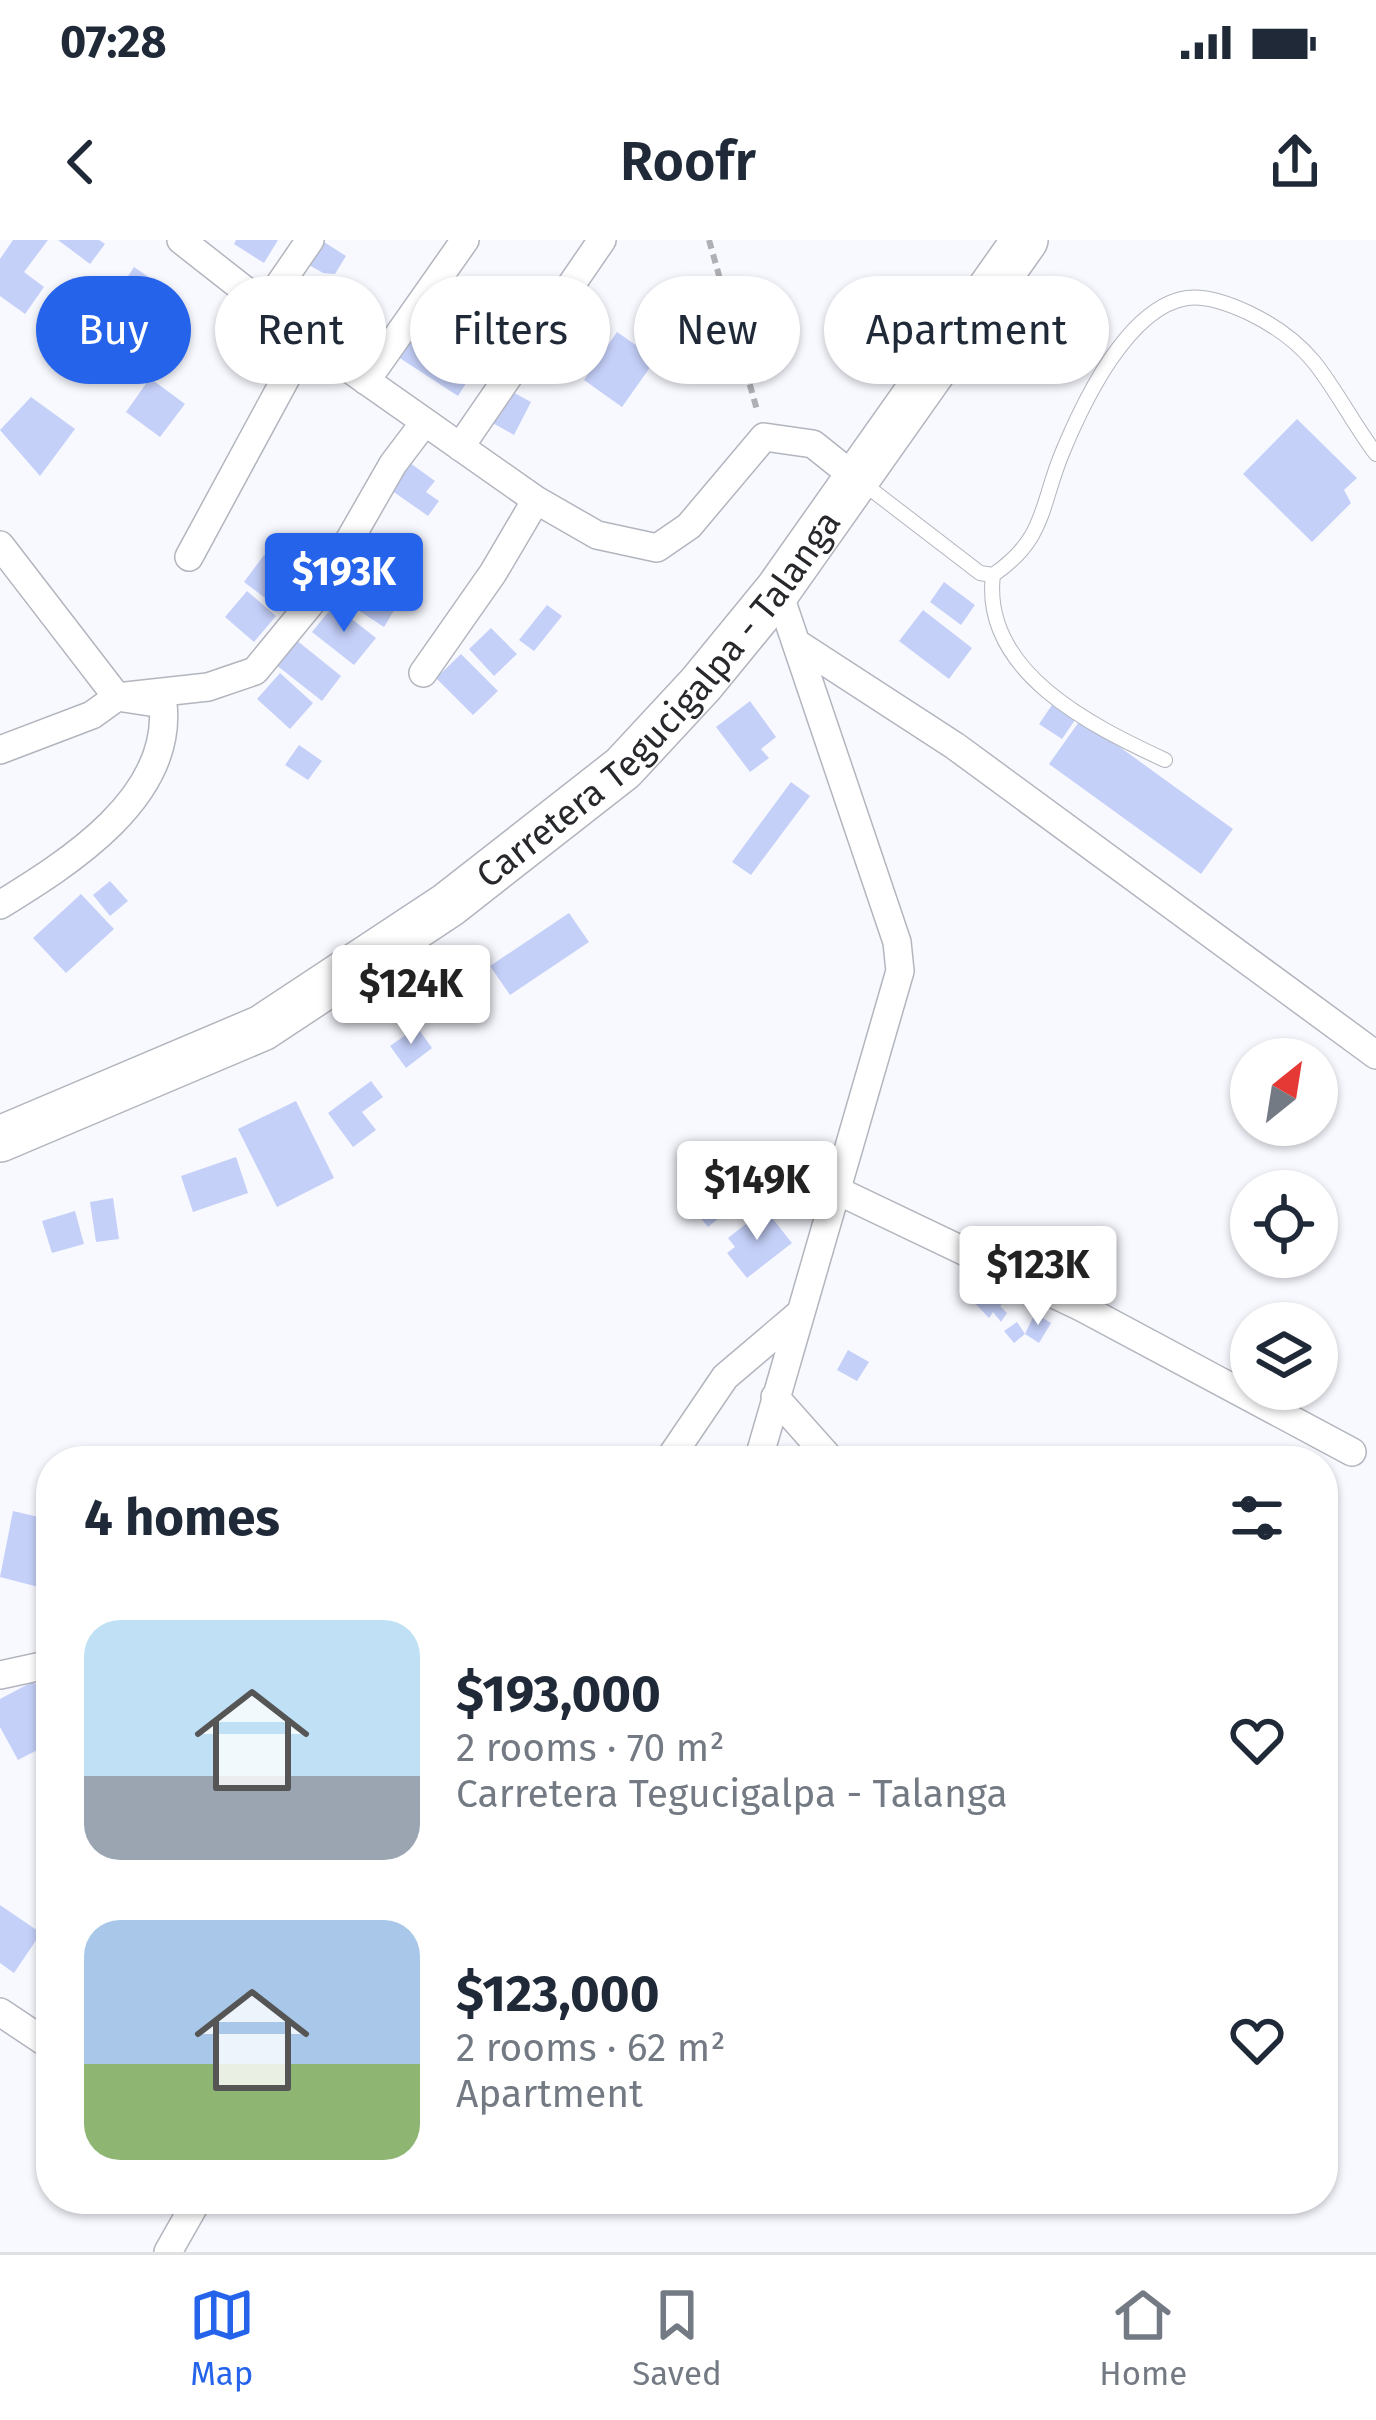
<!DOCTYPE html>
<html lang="en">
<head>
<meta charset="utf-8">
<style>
  body { margin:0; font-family:"Fira Sans",sans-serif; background:#f6f6f7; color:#1f2937; height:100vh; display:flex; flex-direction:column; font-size:45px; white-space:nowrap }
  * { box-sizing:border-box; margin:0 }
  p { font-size:39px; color:#747a83 }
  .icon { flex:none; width:66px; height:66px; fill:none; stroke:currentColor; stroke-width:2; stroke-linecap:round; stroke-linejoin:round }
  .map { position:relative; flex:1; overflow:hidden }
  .sheet { position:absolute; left:36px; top:1206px; width:1302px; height:768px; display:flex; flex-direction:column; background:#fff; border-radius:48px; box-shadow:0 3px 9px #0004 }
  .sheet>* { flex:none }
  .banner { position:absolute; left:36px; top:36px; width:1305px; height:108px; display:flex; gap:24px }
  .needle { width:78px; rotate:30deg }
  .fabs { position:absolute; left:1230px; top:798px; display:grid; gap:24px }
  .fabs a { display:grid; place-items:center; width:108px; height:108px; border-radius:50%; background:#fff; box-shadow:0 3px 9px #0004; font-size:60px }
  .price { position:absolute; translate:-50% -102px; padding:0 27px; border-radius:12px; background:#fff; color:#222; font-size:39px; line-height:78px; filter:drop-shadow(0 3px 6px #0008) }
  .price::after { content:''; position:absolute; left:50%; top:72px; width:36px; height:27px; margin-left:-18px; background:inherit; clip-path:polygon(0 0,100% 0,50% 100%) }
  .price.active { background:#2563eb; color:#fff }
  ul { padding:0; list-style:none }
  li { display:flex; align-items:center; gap:36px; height:300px; padding:0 48px }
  li span { display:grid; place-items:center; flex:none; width:336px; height:240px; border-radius:36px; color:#555 }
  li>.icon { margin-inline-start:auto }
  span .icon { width:144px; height:144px; fill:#fffc; stroke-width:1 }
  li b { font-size:51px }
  h2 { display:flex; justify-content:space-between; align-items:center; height:144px; padding:0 48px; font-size:51px }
  .chip { padding:0 42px; border-radius:54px; background:#fff; box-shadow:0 3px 9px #0004; font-size:42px; line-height:108px }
  .chip.active { background:#2563eb; color:#fff }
  .status { display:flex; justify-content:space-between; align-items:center; height:84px; padding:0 60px; background:#fff; direction:ltr }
  .status svg { height:33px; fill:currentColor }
  header { display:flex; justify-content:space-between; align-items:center; height:156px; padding:0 48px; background:#fff; font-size:54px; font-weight:600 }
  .tab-bar { display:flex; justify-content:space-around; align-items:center; height:168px; border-top:3px solid #e0e1e3; background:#fff; font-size:33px; color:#747a83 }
  .tab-bar a { display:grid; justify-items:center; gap:6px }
  .tab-bar .active { color:#2563eb }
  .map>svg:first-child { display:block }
  .building { fill:#c5d0f9 }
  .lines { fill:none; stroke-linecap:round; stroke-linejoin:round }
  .service-casing { stroke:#b3b5be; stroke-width:16 }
  .minor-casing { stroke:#b3b5be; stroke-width:30 }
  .primary-casing { stroke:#b3b5be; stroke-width:48 }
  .path { stroke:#afb0b5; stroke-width:6; stroke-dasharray:9 6; stroke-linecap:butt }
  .service { stroke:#fff; stroke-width:14 }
  .minor { stroke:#fff; stroke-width:27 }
  .primary { stroke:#fff; stroke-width:45 }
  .labels { text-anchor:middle; stroke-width:12; stroke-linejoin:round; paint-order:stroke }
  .street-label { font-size:36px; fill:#27282b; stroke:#fff }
</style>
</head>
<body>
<div class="status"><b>07:28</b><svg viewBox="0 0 49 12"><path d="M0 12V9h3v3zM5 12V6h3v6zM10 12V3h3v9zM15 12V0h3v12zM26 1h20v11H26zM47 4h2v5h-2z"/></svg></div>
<header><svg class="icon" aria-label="back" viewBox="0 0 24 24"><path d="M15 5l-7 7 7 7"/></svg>Roofr<svg class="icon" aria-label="share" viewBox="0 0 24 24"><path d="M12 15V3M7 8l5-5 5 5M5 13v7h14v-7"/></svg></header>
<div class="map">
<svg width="1376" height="2012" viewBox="0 0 1376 2012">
  <rect width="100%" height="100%" fill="#f8f9ff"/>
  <path class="building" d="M 13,0 L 48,0 L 24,32 L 44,47 L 25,74 L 0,56 L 0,19 Z
    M 58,0 L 99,0 L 105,4 L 90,24 Z
    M 236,0 L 278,0 L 264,23 L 234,4 Z
    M 324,2 L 346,16 L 335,34 L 323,33 L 309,25 Z
    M 134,27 L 166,49 L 143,84 L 111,62 Z
    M 440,41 L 485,71 L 479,80 L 491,88 L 477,110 L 482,118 L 458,156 L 392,113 Z
    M 589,65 L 606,76 L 594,94 L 578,83 Z
    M 617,92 L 656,119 L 622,167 L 584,140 Z
    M 150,138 L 185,164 L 160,197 L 126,172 Z
    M 509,150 L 531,162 L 514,195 L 491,182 Z
    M 31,157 L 75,189 L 40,236 L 0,190 Z
    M 1297,179 L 1357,238 L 1344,250 L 1351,263 L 1312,302 L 1243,234 Z
    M 410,223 L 435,241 L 426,252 L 439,261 L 428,276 L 391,250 Z
    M 264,315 L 290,335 L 269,361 L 244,342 Z
    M 366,320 L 397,340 L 384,359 L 396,367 L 384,387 L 341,359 Z
    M 944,342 L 975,365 L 961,385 L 930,362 Z
    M 247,351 L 276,376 L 254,402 L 225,377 Z
    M 334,365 L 376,398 L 354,425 L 312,392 Z
    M 547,365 L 562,376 L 534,411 L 519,400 Z
    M 923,370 L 972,408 L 949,439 L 899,401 Z
    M 491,388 L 517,414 L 494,436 L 469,409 Z
    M 295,399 L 341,436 L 322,461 L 275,424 Z
    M 461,414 L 498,451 L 473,475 L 436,438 Z
    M 280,433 L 313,463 L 290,489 L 257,459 Z
    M 750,461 L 776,497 L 761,509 L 769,518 L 750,532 L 716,487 Z
    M 1052,465 L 1075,480 L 1062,499 L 1039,484 Z
    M 1081,479 L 1233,589 L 1201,634 L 1049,524 Z
    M 299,505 L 322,521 L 308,540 L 285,525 Z
    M 791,542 L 810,556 L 751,635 L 732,622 Z
    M 110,641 L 128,661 L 110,676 L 93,655 Z
    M 81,654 L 114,689 L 66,733 L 33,698 Z
    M 569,673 L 589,702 L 510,755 L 490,726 Z
    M 417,787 L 432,808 L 406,828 L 390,806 Z
    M 371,841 L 383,857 L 362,872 L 376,890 L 353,907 L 328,873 Z
    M 296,861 L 334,938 L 277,967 L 238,889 Z
    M 236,917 L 248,953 L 193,972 L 181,936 Z
    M 728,927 L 749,954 L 708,987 L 697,974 L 708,965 L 697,952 Z
    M 113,958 L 119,999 L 96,1002 L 90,962 Z
    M 765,969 L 792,1003 L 747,1038 L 727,1013 L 735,1007 L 728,998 Z
    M 75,971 L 84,1004 L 52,1013 L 42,981 Z
    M 993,1031 L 1014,1053 L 1000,1066 L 1007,1073 L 1001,1082 L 993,1072 L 989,1078 L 968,1056 Z
    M 1035,1073 L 1051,1083 L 1039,1103 L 1025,1094 Z
    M 1017,1082 L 1025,1094 L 1014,1103 L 1004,1091 Z
    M 848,1110 L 869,1122 L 857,1141 L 837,1130 Z
    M 13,1271 L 51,1280 L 50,1350 L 0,1337 Z
    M 34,1441 L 51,1472 L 51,1503 L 18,1520 L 0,1487 L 0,1459 Z
    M 0,1665 L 41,1693 L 14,1733 L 0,1723 Z"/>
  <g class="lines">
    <defs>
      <path id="service" d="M 864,244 L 980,333 L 993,335 C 1047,298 1040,265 1063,211 C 1083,163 1128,67 1187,58 C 1207,55 1232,65 1249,73 C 1274,85 1296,100 1314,122 C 1337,151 1354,185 1376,214
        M 993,335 C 981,432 1092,486 1165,520"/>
      <path id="minor" d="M 181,0 L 307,99 L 536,260 L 597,295 L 657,308 L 689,286 L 764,197 L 813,204 L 858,240
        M 264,67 L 310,0
        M 366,141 L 465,0
        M 460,207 L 602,0
        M 0,305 L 117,457 L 163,464 C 173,558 68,623 0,665
        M 189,317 L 307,99
        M 798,404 L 955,506 L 1376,815
        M 423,433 L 493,333 L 536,260
        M 0,510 L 92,475 L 117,457 L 208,447 L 255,431 L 319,353 L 393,224 L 424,183
        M 836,950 L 1083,1068 L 1352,1212
        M 775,1157 L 832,1221
        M 668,1221 L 725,1137 L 798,1075
        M 758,1221 L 900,731 L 897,702 L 778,350
        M 0,1435 L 51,1424
        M 0,1772 L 51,1806
        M 168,2012 L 198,1959"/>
      <g id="primary">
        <path id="s1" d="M 0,899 L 262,788 L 448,665 L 623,528 L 701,444 L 778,350 L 1025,0"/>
      </g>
    </defs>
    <use href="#service" class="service-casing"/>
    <use href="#minor" class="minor-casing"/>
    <use href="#primary" class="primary-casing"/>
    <path class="path" d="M 709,0 L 757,170"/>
    <use href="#service" class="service"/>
    <use href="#minor" class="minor"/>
    <use href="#primary" class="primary"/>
  </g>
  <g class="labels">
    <g class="street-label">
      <text dy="13" stroke="none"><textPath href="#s1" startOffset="804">Carretera Tegucigalpa - Talanga</textPath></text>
    </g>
  </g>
</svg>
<div class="fabs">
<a><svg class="needle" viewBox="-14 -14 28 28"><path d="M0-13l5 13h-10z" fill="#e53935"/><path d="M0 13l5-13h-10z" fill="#747a83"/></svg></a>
<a><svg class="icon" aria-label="locate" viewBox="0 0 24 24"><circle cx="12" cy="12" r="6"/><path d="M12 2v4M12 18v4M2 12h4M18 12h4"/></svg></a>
<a><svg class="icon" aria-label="layers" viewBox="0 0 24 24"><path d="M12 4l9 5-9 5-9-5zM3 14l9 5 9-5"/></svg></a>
</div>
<b class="price active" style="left:344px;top:395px">$193K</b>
<b class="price" style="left:411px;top:807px">$124K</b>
<b class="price" style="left:757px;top:1003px">$149K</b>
<b class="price" style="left:1038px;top:1088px">$123K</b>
<div class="banner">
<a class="chip active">Buy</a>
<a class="chip">Rent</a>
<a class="chip">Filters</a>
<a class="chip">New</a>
<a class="chip">Apartment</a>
</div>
<section class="sheet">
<h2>4 homes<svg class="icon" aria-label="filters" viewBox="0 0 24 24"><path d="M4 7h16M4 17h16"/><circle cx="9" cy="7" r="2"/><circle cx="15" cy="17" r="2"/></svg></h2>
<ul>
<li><span style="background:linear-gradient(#bfe0f5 65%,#9aa5b1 0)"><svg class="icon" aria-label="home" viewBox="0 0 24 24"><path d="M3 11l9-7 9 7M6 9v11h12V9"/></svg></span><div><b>$193,000</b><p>2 rooms · 70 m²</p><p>Carretera Tegucigalpa - Talanga</p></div><svg class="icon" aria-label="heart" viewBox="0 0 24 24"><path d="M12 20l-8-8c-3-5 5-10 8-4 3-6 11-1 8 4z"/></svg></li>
<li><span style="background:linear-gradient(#a9c7e8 60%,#8fb573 0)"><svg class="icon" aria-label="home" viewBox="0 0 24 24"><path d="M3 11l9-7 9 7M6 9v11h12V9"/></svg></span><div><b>$123,000</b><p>2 rooms · 62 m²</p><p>Apartment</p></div><svg class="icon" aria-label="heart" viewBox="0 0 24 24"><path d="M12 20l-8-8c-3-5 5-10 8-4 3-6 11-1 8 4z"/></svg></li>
</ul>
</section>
</div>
<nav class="tab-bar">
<a class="active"><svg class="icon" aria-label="map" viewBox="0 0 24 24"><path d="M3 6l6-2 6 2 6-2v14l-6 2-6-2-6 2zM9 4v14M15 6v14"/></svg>Map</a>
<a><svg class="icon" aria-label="saved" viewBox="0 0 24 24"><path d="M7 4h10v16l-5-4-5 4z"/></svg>Saved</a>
<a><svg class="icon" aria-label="home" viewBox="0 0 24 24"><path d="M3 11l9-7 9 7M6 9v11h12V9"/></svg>Home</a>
</nav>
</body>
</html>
